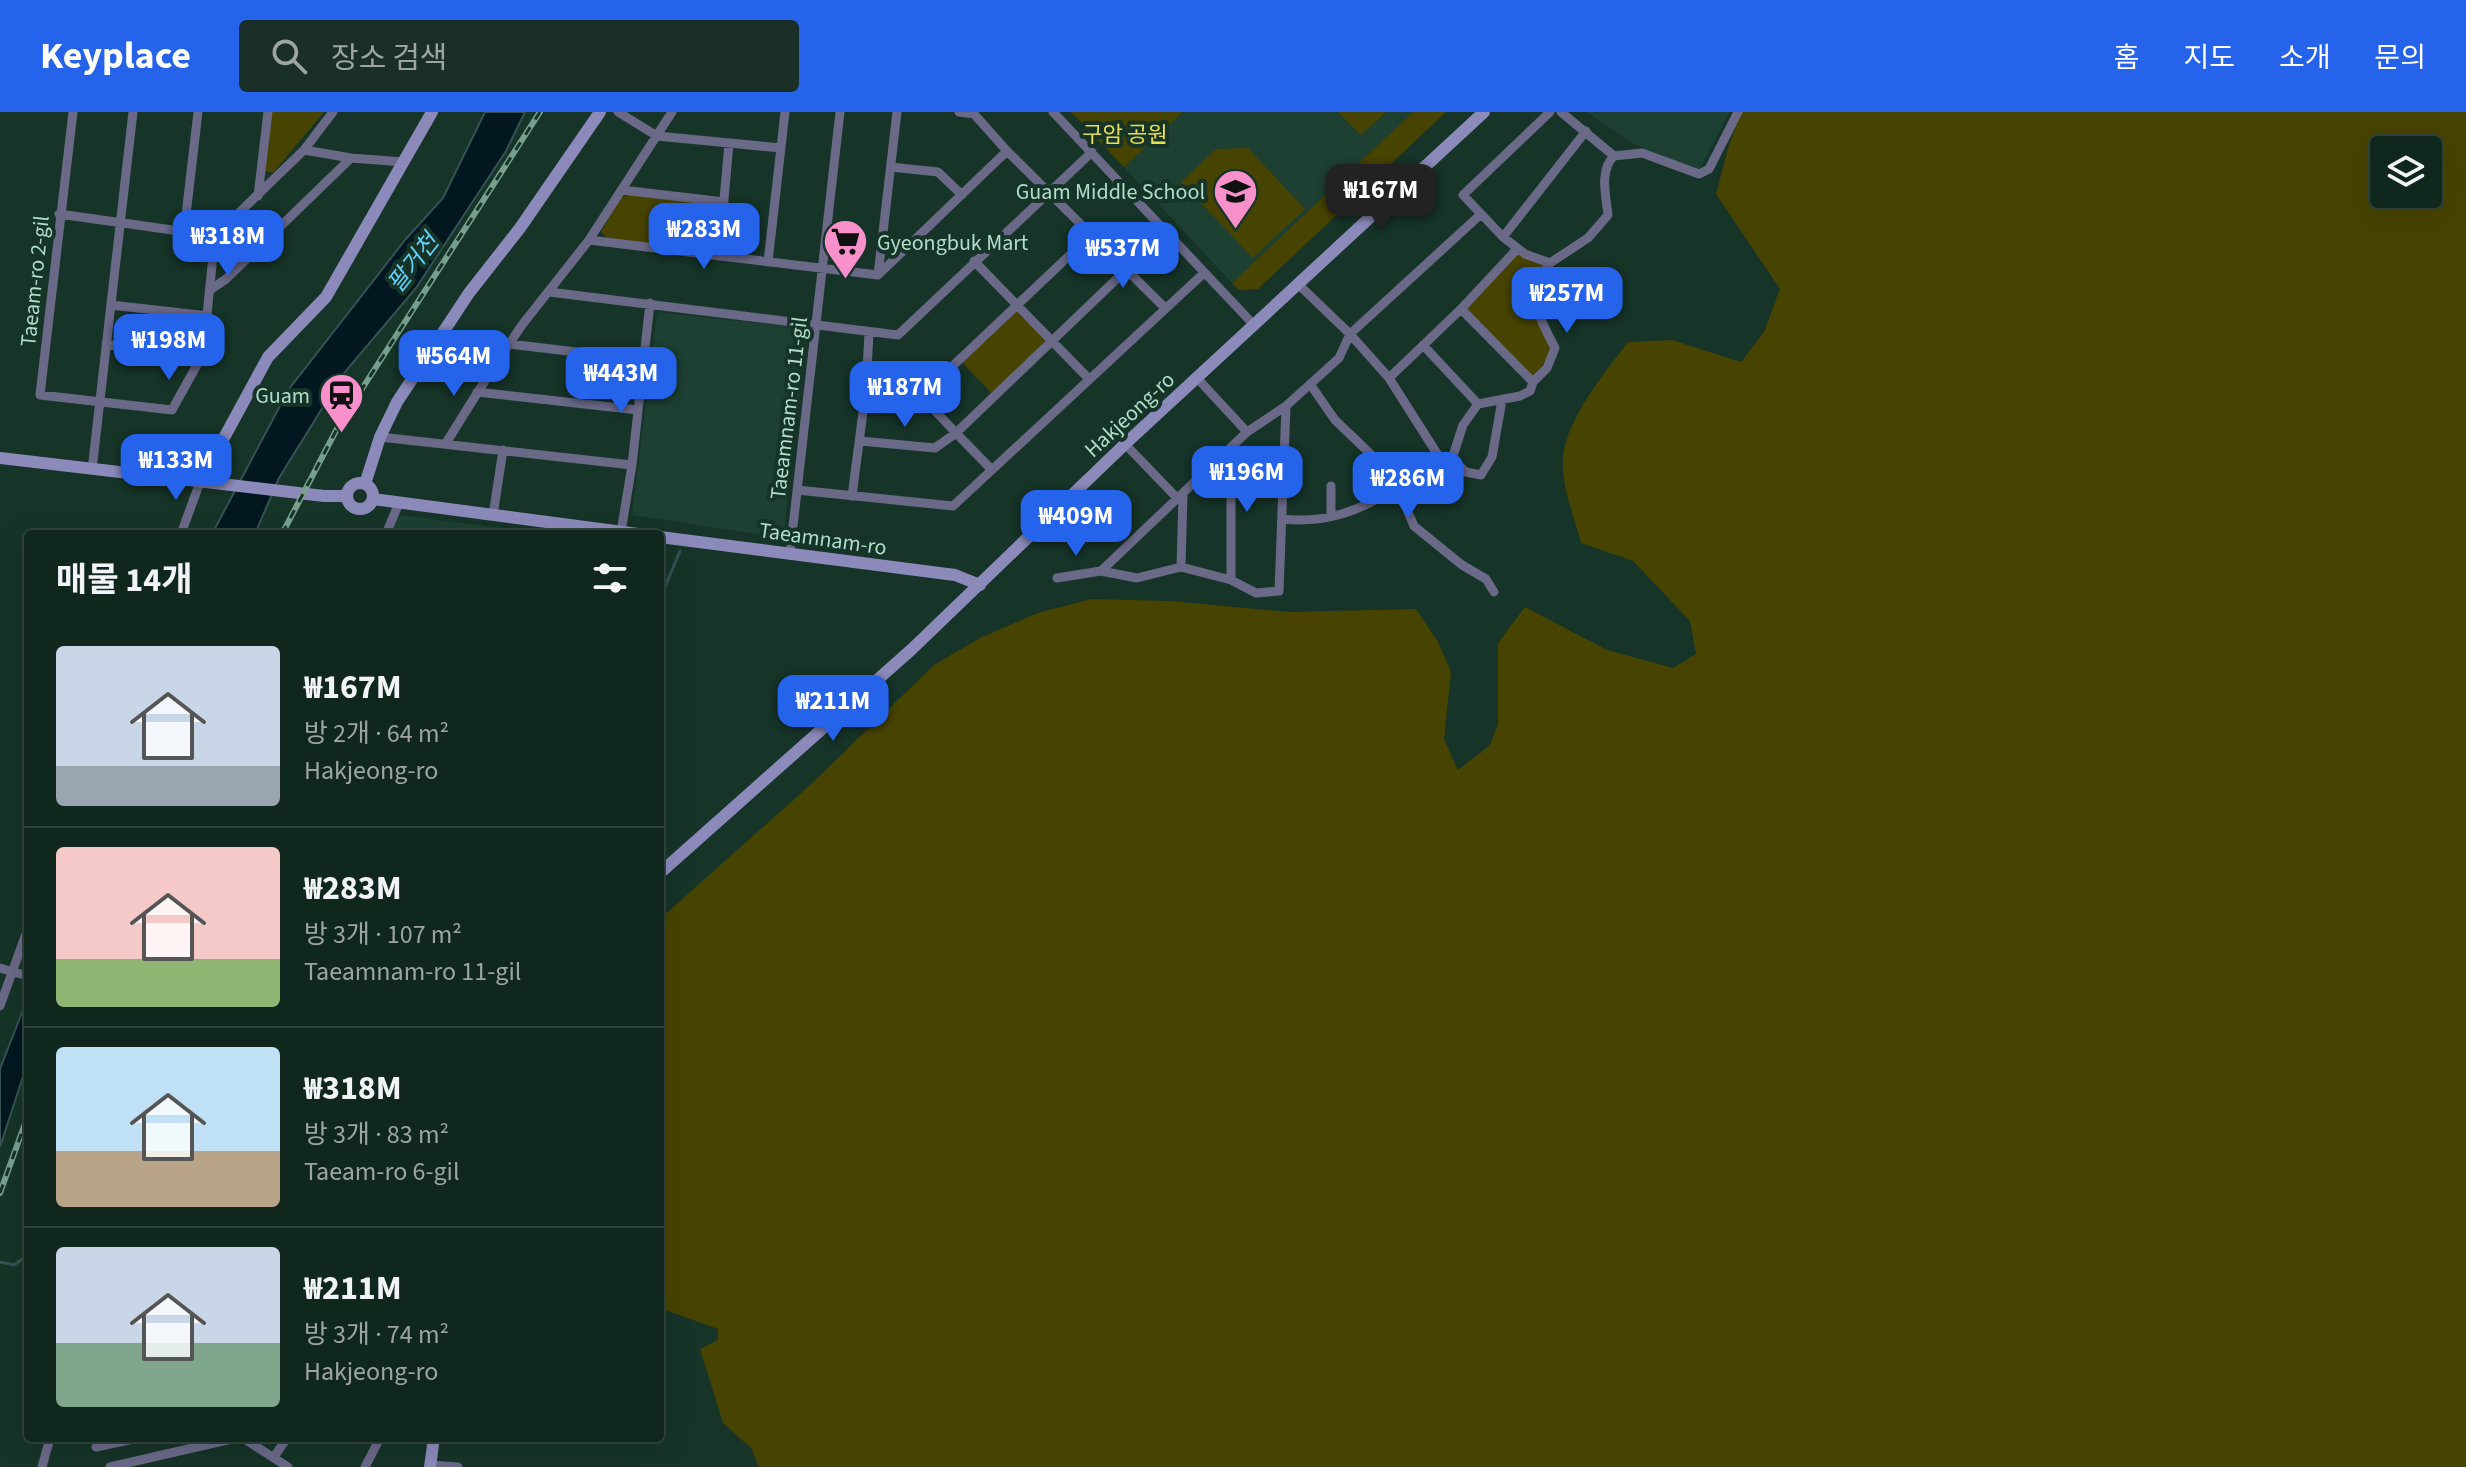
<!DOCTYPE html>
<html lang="ko">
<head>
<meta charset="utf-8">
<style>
  body { margin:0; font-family:"Source Sans 3","Noto Sans KR",sans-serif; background:#192f27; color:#f1f3f6; height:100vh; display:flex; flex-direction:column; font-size:30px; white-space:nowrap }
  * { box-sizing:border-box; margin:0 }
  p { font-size:26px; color:#9ca5a4 }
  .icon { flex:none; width:44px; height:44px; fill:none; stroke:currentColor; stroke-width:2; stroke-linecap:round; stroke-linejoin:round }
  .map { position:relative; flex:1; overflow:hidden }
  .details { position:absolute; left:24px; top:418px; width:640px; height:912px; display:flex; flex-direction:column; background:#10271e; border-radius:8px; box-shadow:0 8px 32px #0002,0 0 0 2px #30443c }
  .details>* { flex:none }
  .controls { position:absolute; left:2370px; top:24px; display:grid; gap:16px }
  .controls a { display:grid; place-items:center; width:72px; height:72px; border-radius:8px; background:#10271e; box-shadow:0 8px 32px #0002,0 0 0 2px #30443c; font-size:40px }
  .price { position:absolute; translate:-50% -68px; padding:0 18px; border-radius:16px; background:#2563eb; color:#fff; font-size:26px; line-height:52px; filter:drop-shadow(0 2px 4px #0008) }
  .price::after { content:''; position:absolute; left:50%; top:48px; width:24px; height:18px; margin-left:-12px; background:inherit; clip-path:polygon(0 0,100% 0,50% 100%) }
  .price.on { background:#222; color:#fff }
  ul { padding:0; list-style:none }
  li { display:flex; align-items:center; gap:24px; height:200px; padding:0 32px }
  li+li { border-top:2px solid #30443c }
  li span { display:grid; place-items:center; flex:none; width:224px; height:160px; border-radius:8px; color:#555 }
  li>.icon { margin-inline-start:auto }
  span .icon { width:96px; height:96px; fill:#fffc; stroke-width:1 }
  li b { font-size:34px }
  h2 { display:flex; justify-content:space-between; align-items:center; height:96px; padding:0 32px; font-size:34px }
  header { display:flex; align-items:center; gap:48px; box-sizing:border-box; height:112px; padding:0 40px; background:#2563eb; color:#fff }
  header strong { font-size:38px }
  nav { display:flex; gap:44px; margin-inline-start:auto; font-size:28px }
  .search { width:560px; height:72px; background:#192f27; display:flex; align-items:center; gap:20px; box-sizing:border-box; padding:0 28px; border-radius:8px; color:#9ca5a4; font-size:30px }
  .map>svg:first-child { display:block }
  .built { fill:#1d4032 }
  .green { fill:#474300; fill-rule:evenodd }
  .water { fill:#021720; stroke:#365253; stroke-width:2 }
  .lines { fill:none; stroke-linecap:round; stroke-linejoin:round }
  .stream { stroke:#365253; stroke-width:3 }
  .street { stroke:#6a6988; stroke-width:9 }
  .secondary { stroke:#8b8abb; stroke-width:12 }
  .rail-casing { stroke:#789f8e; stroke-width:6 }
  .rail { stroke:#163428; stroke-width:3; stroke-dasharray:9; stroke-linecap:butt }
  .labels { text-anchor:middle; stroke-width:8; stroke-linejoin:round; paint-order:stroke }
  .park-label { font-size:22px; fill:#e7de52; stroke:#163428 }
  .poi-label { font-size:22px; fill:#b1ddc9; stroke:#163428; text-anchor:end }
  .street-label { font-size:22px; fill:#b1ddc9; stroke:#163428 }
  .water-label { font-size:24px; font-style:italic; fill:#60d1fc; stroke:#163428 }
</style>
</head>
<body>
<header>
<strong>Keyplace</strong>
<div class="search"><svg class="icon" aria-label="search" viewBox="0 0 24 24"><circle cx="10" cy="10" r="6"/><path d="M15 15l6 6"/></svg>장소 검색</div>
<nav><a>홈</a><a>지도</a><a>소개</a><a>문의</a></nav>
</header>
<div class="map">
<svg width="2466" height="1355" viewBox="0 0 2466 1355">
  <rect width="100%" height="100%" fill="#163428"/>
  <path class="built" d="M 1183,0 L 1413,0 L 1232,171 L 1124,55 Z
    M 1587,0 L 1730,0 L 1698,60 L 1632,31 Z
    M 657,200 L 808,217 L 784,418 L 778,425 L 632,403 Z
    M 400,403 L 548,422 L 390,422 Z"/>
  <path class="green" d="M 271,0 L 324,0 L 273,61 L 264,59 Z
    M 1071,0 L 1183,0 L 1124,55 Z
    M 1338,0 L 1386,0 L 1361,23 Z
    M 1413,0 L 1446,0 L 1258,177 L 1239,178 L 1232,171 Z
    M 1741,0 L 2466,0 L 2466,1355 L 759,1355 L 751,1336 L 723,1311 L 700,1237 L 718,1228 L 718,1217 L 660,1196 L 660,807 L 810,673 L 934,553 L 980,526 L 1038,501 L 1091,487 L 1170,489 L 1289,500 L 1416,497 L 1438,530 L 1451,560 L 1444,627 L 1458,658 L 1490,633 L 1498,612 L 1498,531 L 1525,495 L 1607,538 L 1673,556 L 1696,542 L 1690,509 L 1633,449 L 1581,431 C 1575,408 1565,383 1563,359 C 1558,316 1603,263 1628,230 L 1672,228 L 1741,250 L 1764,220 L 1780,177 L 1716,82 L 1728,36 ZM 2384,38 L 2428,38 L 2428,82 L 2384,82 Z
    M 1248,36 L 1305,97 L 1253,146 L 1181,70 L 1216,37 Z
    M 628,83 L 710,92 L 719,99 L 716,132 L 708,138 L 608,127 L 601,120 L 620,86 Z
    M 1517,142 L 1547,154 L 1536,178 L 1553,236 L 1534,266 L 1465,197 Z
    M 1016,198 L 1047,228 L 992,282 L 961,249 Z"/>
  <path class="water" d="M 485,0 L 525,0 L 506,39 L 416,176 L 344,261 L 279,366 L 255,422 L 212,422 L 289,277 L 405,128 L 443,86 Z
    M 28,885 L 28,949 L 0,1035 L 0,957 Z"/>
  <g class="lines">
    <path class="stream" d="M 660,487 L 680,439
      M 0,1150 L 14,1153 L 28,1143"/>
    <path class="street" d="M 73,0 L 40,283 L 172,298 L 203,242 L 215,124 L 304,38 L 333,0
      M 618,0 L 657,24 L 781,36
      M 959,0 L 974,2 L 1007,39 L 1165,196
      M 1053,0 L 1254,213
      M 1550,0 L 1463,83 L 1503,125 L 1586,19
      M 1561,0 L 1614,44 L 1642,41 L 1699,62 L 1709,57 L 1738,0
      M 304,38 L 351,46 L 404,50
      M 891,55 L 938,60 L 962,83
      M 622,78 L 724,90
      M 258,84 L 268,0
      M 59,102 L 215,124
      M 1480,103 L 1350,222 L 1389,266 L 1461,197 L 1517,137
      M 184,120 L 198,0
      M 1503,125 L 1525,142 L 1550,151 L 1588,126 L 1608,103 C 1606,84 1599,58 1614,44
      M 589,128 L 878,163 L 897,0
      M 719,144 L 729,31
      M 974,149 L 1089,267
      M 768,150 L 785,0
      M 878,163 L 1007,39
      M 210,178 L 226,167 L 351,46
      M 549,180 L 898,223 L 1092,40
      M 111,193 L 208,204
      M 1461,197 L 1533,270 L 1530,279 L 1520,284 L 1478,292
      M 106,232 L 158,238
      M 509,232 L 644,248
      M 1197,266 L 1247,320
      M 1389,266 L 1443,351 L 1452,347 L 1463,313 L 1478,292 L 1423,233
      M 1533,270 L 1547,256 L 1555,236 C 1538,202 1525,186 1550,151
      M 1310,272 L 1335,308 L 1381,352 L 1404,391 L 1443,351
      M 866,277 L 921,284 L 1091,123
      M 477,280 L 638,298
      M 380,325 L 632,353
      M 860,329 L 935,336 L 956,321 L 921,284
      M 446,331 L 491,259 L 522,213 L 589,128 L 672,0
      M 1125,332 L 1178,387
      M 1452,347 L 1466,360 L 1481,363 L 1492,345 L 1502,288
      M 92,358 L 133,0
      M 992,358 L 956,321 L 1126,158
      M 1331,374 L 1331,404
      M 797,378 L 953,394 L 1204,161
      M 852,384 L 866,277 L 869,221
      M 1404,391 L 1414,414 L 1462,453 L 1486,467 L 1494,480
      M 493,403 L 503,338
      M 1282,407 C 1325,412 1360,399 1396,376
      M 621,420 L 632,353 L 650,191
      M 181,422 L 200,370
      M 386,422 L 399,391
      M 790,441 L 840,0
      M 1181,455 L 1183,382
      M 1101,459 L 1247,320 L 1286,294 L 1339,246 L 1350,222 L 1299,173
      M 1057,466 L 1101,459 L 1137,466 L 1181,455 L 1231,468 L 1256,481 L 1279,479 L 1286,294
      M 1231,468 L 1231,336
      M 0,856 L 28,864
      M 0,894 L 28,816
      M 243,1326 L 288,1355
      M 96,1335 L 138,1326
      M 274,1345 L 287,1326
      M 430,1353 L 458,1355
      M 42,1355 L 50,1326
      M 110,1355 L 236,1326
      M 365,1355 L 380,1326"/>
    <path class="secondary" d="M 0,346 L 324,384 L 346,384
      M 200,370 L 268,245 L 326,185 L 432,0
      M347 384a13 13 0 1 1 26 0a13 13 0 1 1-26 0Z
      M 365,372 L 380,325 L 397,290 L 469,181 L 520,116 L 600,0
      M 373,387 L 638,422
      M 660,425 L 955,463 L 980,473
      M 660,761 L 912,537 L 1125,332 L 1484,0
      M 430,1355 L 434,1326"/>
    <defs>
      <path id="rail" d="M 282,422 L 340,311 L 540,0
        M 0,1081 L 28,1003"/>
    </defs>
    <use href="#rail" class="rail-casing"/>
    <use href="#rail" class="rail"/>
  </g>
  <defs>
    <symbol id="school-pin" viewBox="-11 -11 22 30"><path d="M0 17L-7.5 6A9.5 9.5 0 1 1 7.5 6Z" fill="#f890cb" stroke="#163428"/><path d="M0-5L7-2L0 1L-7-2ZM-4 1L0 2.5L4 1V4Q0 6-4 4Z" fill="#111"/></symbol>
    <symbol id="supermarket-pin" viewBox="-11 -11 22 30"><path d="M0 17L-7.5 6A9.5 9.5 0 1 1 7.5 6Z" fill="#f890cb" stroke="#163428"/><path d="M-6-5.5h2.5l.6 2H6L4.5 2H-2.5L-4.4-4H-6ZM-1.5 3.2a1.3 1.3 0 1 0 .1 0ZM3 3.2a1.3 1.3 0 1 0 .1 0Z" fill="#111"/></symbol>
    <symbol id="station-pin" viewBox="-11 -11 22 30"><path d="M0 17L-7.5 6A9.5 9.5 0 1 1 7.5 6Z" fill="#f890cb" stroke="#163428"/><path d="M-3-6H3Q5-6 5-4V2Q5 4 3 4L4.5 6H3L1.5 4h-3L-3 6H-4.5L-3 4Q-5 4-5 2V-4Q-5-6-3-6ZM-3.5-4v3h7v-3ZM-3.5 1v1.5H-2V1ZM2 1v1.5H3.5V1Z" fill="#111"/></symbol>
  </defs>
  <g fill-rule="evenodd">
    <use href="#school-pin" x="1210" y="54" width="51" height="69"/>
    <use href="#supermarket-pin" x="820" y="104" width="51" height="69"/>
    <use href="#station-pin" x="316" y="258" width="51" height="69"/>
  </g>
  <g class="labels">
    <g class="park-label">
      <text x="1125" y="30">구암 공원</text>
    </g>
    <g class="poi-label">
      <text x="1205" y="87">Guam Middle School</text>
      <text x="877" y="138" text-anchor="start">Gyeongbuk Mart</text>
      <text x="310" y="291">Guam</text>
    </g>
    <g class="street-label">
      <text transform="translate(34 169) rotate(-84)" y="8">Taeam-ro 2-gil</text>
      <text transform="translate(788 296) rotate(-83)" y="8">Taeamnam-ro 11-gil</text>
      <text transform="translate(1129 302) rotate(-43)" y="8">Hakjeong-ro</text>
      <text transform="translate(823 426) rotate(8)" y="8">Taeamnam-ro</text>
    </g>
    <g class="water-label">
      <text transform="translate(413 151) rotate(-52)" y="8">팔거천</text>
    </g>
  </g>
</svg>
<div class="controls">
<a><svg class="icon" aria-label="layers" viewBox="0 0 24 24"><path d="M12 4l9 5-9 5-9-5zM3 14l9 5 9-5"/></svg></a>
</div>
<b class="price on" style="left:1381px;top:120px">₩167M</b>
<b class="price" style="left:704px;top:159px">₩283M</b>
<b class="price" style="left:228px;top:166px">₩318M</b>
<b class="price" style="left:1123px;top:178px">₩537M</b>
<b class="price" style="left:1567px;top:223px">₩257M</b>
<b class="price" style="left:169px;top:270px">₩198M</b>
<b class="price" style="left:454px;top:286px">₩564M</b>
<b class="price" style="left:621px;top:303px">₩443M</b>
<b class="price" style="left:905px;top:317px">₩187M</b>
<b class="price" style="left:176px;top:390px">₩133M</b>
<b class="price" style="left:1247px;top:402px">₩196M</b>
<b class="price" style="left:1408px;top:408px">₩286M</b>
<b class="price" style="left:1076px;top:446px">₩409M</b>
<b class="price" style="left:833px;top:631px">₩211M</b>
<section class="details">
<h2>매물 14개<svg class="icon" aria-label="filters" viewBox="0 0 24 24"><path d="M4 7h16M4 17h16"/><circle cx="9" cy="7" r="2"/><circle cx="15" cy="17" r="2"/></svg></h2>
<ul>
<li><span style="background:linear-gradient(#c9d6e8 75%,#9aa5b1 0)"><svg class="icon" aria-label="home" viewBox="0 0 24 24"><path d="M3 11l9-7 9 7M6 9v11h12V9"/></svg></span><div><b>₩167M</b><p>방 2개 · 64 m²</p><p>Hakjeong-ro</p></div></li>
<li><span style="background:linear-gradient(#f6c9c9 70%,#8fb573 0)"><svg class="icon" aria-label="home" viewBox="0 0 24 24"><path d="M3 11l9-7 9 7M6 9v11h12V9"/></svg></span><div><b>₩283M</b><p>방 3개 · 107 m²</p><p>Taeamnam-ro 11-gil</p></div></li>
<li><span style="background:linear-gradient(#bfe0f5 65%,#b9a48a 0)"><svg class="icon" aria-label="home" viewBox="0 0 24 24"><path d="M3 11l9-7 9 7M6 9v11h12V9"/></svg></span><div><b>₩318M</b><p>방 3개 · 83 m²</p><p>Taeam-ro 6-gil</p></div></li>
<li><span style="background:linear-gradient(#c9d6e8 60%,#7fa58c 0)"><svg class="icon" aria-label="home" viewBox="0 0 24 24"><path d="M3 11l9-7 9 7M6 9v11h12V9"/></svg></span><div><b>₩211M</b><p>방 3개 · 74 m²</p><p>Hakjeong-ro</p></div></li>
</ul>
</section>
</div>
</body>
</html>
